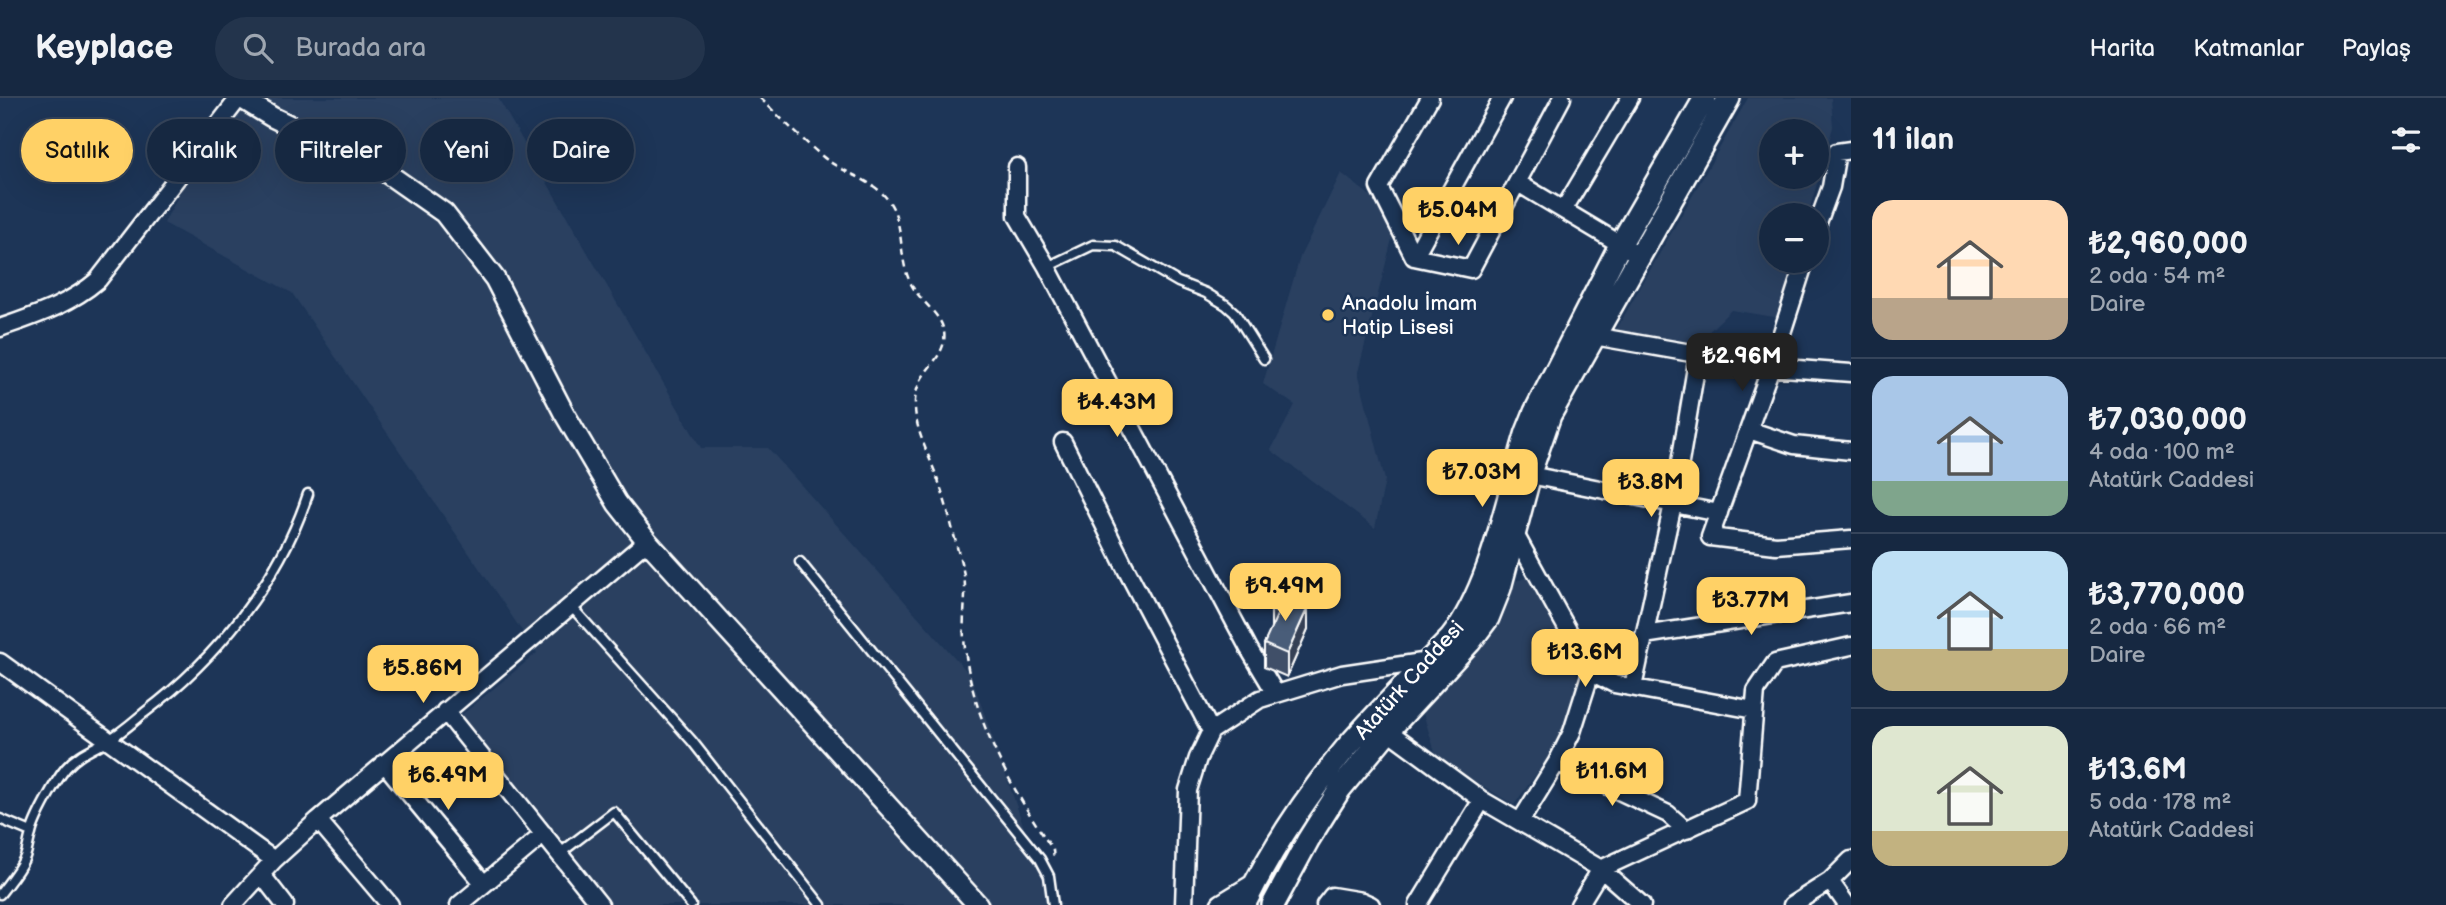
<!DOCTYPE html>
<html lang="tr">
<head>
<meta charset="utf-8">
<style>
  body { margin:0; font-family:"Balsamiq Sans",sans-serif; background:#23344c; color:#f1f3f6; height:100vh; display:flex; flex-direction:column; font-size:26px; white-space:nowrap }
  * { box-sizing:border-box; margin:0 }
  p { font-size:23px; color:#9ea6b1 }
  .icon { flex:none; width:38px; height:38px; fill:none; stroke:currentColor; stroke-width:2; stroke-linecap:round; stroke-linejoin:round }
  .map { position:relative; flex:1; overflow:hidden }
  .drawer { display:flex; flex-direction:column; background:#162841; width:595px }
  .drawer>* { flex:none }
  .guide { position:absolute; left:21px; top:21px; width:665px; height:63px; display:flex; gap:14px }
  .controls { position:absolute; left:1759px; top:21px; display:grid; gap:14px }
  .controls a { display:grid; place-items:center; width:70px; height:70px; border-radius:50%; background:#162841; box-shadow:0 7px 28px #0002,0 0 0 2px #35445a; font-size:35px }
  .price { position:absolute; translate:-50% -60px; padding:0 16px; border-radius:14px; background:#ffd166; color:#111; font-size:23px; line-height:46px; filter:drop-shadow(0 2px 4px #0008) }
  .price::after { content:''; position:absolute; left:50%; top:42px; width:21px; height:16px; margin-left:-10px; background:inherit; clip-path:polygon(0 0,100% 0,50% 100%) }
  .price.selected { background:#222; color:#fff }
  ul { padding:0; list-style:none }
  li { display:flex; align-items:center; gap:21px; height:175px; padding:0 21px }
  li+li { border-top:2px solid #35445a }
  li span { display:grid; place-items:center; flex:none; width:196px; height:140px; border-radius:21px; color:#555 }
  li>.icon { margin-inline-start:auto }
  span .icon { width:84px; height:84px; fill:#fffc; stroke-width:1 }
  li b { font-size:30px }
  h2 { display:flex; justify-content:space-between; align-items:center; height:84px; padding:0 21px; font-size:30px }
  .tag { padding:0 24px; border-radius:32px; background:#162841; box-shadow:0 7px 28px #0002,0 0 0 2px #35445a; font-size:24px; line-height:63px }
  .tag.selected { background:#ffd166; color:#111 }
  header { display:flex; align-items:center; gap:42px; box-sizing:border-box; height:98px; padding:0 35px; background:#162841; border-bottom:2px solid #35445a }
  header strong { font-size:33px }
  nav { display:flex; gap:38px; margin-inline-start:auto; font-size:24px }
  .search { width:490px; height:63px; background:#23344c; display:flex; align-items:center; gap:18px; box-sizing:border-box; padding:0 24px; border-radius:38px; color:#9ea6b1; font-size:26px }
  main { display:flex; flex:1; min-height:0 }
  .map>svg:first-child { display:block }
  .built { fill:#2a4161; fill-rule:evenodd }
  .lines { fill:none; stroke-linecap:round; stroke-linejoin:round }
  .service-casing { stroke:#fff; stroke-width:13 }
  .minor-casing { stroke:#fff; stroke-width:21 }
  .tertiary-casing { stroke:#fff; stroke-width:24 }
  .secondary-casing { stroke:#fff; stroke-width:26 }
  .path { stroke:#fff; stroke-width:2.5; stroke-dasharray:7 5; stroke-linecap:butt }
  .service { stroke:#1d3557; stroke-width:8 }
  .minor { stroke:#1d3557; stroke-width:16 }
  .tertiary { stroke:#1d3557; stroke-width:19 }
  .secondary { stroke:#1d3557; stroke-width:21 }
  .wall { fill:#405068; stroke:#fff; stroke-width:2 }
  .shaded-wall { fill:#344155; stroke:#fff; stroke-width:2 }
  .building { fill:#4a5d79; stroke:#fff; stroke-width:2 }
  .poi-dot { fill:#ffd166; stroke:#1d3557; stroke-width:2.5 }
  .labels { text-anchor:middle; stroke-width:5; stroke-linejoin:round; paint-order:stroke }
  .poi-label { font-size:21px; fill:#fff; stroke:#1d3557; text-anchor:start }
  .street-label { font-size:21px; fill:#fff; stroke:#1d3557 }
</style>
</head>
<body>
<header>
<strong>Keyplace</strong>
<div class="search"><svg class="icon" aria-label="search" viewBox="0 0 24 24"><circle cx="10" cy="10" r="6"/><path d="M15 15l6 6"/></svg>Burada ara</div>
<nav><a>Harita</a><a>Katmanlar</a><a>Paylaş</a></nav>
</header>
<main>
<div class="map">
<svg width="1851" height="807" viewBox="0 0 1851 807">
  <rect width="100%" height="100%" fill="#1d3557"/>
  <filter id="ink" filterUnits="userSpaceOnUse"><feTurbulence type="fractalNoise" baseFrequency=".0143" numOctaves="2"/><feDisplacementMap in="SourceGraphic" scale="14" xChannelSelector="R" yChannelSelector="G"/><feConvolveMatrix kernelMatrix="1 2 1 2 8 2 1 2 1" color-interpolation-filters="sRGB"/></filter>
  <g filter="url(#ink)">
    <path class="built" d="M 230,0 L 498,0 L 701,350 L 768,350 L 971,578 L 1049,801 L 1065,807 L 590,807 L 453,624 L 537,555 L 292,195 L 164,125 Z
      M 1748,0 L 1831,0 L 1833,29 L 1808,117 L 1771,117 L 1771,163 L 1795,163 L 1780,220 L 1731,212 L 1693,249 L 1615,234 ZM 1771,33 L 1816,33 L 1816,79 L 1771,79 Z
      M 1341,75 L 1377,103 L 1392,141 L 1358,274 L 1385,382 L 1375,430 L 1271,352 L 1295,307 L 1263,286 L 1300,159 Z
      M 1535,477 L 1577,568 L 1578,598 L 1564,637 L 1514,707 L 1437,660 L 1422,612 L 1472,562 L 1501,524 L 1516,483 Z"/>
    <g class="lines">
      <defs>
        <path id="service" d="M 1047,169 L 1093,147 L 1116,148 L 1178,184 L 1206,195 L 1226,207 L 1235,215 L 1264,261
          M 800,464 L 1040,761 L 1049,778 L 1053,807
          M 570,507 L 692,643 L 821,807
          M 0,721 L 31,734
          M 559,756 L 614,714 L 691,807
          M 0,796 C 8,785 18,774 24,761 C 28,753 28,744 31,736 C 34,721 56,682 66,670 C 79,655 94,651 110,641 C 122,634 133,624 144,615 C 216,561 280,482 308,396"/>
        <path id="minor" d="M 1430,0 L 1379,89 L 1414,159 L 1471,171 L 1562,0
          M 1017,69 L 1017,118 L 1047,169 L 1249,551 L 1276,596
          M 1518,85 L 1630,152
          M 1564,111 L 1630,0
          M 1816,130 L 1831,89 L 1837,54 L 1851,52
          M 1414,159 L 1502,0
          M 1805,163 L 1771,269 L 1710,439 L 1776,447 L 1851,441
          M 0,230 C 36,217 69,207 98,182 L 239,0
          M 1594,238 L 1771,269 L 1851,275
          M 1749,332 L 1794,347 L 1851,353
          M 1063,344 L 1125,469 L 1211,633
          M 1530,377 L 1719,415
          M 1515,436 L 1591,574 L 1614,586 L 1754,612
          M 1644,537 L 1851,505
          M 0,564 L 274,762
          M 1633,589 L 1673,406 L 1698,258
          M 445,613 L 600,807
          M 1388,633 L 1482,702 L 1601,771 L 1642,807
          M 1557,664 L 1668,716 L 1686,732
          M 384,665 L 484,786
          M 318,722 L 390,807
          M 1520,724 L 1557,664 L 1572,634 L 1591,574
          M 261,776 L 285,807
          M 1830,783 L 1847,807
          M 233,807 L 274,762 L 318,722 L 647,443
          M 459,807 L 544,736
          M 1184,807 L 1188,692 L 1198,660 L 1211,633 L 1260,601 L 1342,576 L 1429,563
          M 1325,807 L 1332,798 L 1362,803 L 1371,807
          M 1418,807 L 1482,702
          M 1579,807 L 1601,771 L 1747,703 L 1756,593 L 1775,565 L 1851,548
          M 1792,807 L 1830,783 L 1851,762"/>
        <path id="tertiary" d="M 241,0 L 272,19 L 381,71 L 444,115 L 495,181 L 564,315 L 617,405 L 647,443 L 978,807"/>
        <path id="secondary" d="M 1222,807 L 1253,788
          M 1244,807 C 1271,752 1307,697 1347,649 C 1380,611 1416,576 1451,540 C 1492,488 1507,398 1527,334 L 1535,314 L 1620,147 L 1705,0
          M 1273,807 L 1308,742 L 1340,691 L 1388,633 L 1470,544 L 1488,520 L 1500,490 L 1532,369 L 1550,317 L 1729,0"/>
      </defs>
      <use href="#service" class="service-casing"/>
      <use href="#minor" class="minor-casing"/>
      <use href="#tertiary" class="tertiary-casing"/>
      <use href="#secondary" class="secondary-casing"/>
      <path class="path" d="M 760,0 C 780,19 800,40 822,58 C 843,76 875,81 890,105 C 905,129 898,161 911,186 C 921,206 948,219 944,243 C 940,267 913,275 915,310 C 916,335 931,361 939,385 C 949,413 955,443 963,472 C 968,493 962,518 964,540 C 970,619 1010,688 1053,752 L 1054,762"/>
      <use href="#service" class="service"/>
      <use href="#minor" class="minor"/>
      <use href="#tertiary" class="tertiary"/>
      <use href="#secondary" class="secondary"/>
    </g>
    <path class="wall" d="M 1278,495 L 1308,531 L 1287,579 L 1264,569 L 1264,546 L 1271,532 L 1271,512 Z"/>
    <path class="shaded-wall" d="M 1308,509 L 1308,531 L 1287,579 L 1287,556 Z"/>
    <path class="building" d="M 1278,495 L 1308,509 L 1287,556 L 1264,546 L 1278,515 L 1271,512 Z"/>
  </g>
  <circle class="poi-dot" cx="1328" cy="217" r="7"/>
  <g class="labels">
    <g class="poi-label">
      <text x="1342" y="212">Anadolu İmam<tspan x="1342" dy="24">Hatip Lisesi</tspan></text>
    </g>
    <g class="street-label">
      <text transform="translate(1409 582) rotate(-48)" y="7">Atatürk Caddesi</text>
    </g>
  </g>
</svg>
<div class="controls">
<a>+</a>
<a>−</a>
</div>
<b class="price" style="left:1458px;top:149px">₺5.04M</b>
<b class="price selected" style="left:1742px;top:295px">₺2.96M</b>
<b class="price" style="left:1117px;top:341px">₺4.43M</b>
<b class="price" style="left:1482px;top:411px">₺7.03M</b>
<b class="price" style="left:1651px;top:421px">₺3.8M</b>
<b class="price" style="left:1285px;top:525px">₺9.49M</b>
<b class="price" style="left:1751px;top:539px">₺3.77M</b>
<b class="price" style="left:1585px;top:591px">₺13.6M</b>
<b class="price" style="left:423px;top:607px">₺5.86M</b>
<b class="price" style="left:1612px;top:710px">₺11.6M</b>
<b class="price" style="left:448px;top:714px">₺6.49M</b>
<div class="guide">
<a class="tag selected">Satılık</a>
<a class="tag">Kiralık</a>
<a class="tag">Filtreler</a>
<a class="tag">Yeni</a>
<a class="tag">Daire</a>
</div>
</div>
<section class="drawer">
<h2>11 ilan<svg class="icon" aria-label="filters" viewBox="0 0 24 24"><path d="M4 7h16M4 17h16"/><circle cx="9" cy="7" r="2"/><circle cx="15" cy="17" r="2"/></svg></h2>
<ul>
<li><span style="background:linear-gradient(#ffd9b3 70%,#b9a48a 0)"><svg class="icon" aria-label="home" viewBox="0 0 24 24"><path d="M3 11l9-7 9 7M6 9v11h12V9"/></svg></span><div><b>₺2,960,000</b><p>2 oda · 54 m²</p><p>Daire</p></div></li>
<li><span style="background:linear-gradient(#a9c7e8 75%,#7fa58c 0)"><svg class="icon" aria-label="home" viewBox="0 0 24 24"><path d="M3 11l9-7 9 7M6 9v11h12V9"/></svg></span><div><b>₺7,030,000</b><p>4 oda · 100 m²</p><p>Atatürk Caddesi</p></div></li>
<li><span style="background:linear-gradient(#bfe0f5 70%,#c2b280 0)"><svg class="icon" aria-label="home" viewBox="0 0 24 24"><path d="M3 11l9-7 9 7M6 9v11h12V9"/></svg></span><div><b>₺3,770,000</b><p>2 oda · 66 m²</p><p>Daire</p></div></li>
<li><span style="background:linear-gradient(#dfe7d0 75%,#c2b280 0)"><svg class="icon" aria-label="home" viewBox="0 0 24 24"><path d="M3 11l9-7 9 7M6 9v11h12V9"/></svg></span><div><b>₺13.6M</b><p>5 oda · 178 m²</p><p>Atatürk Caddesi</p></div></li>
</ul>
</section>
</main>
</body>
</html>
